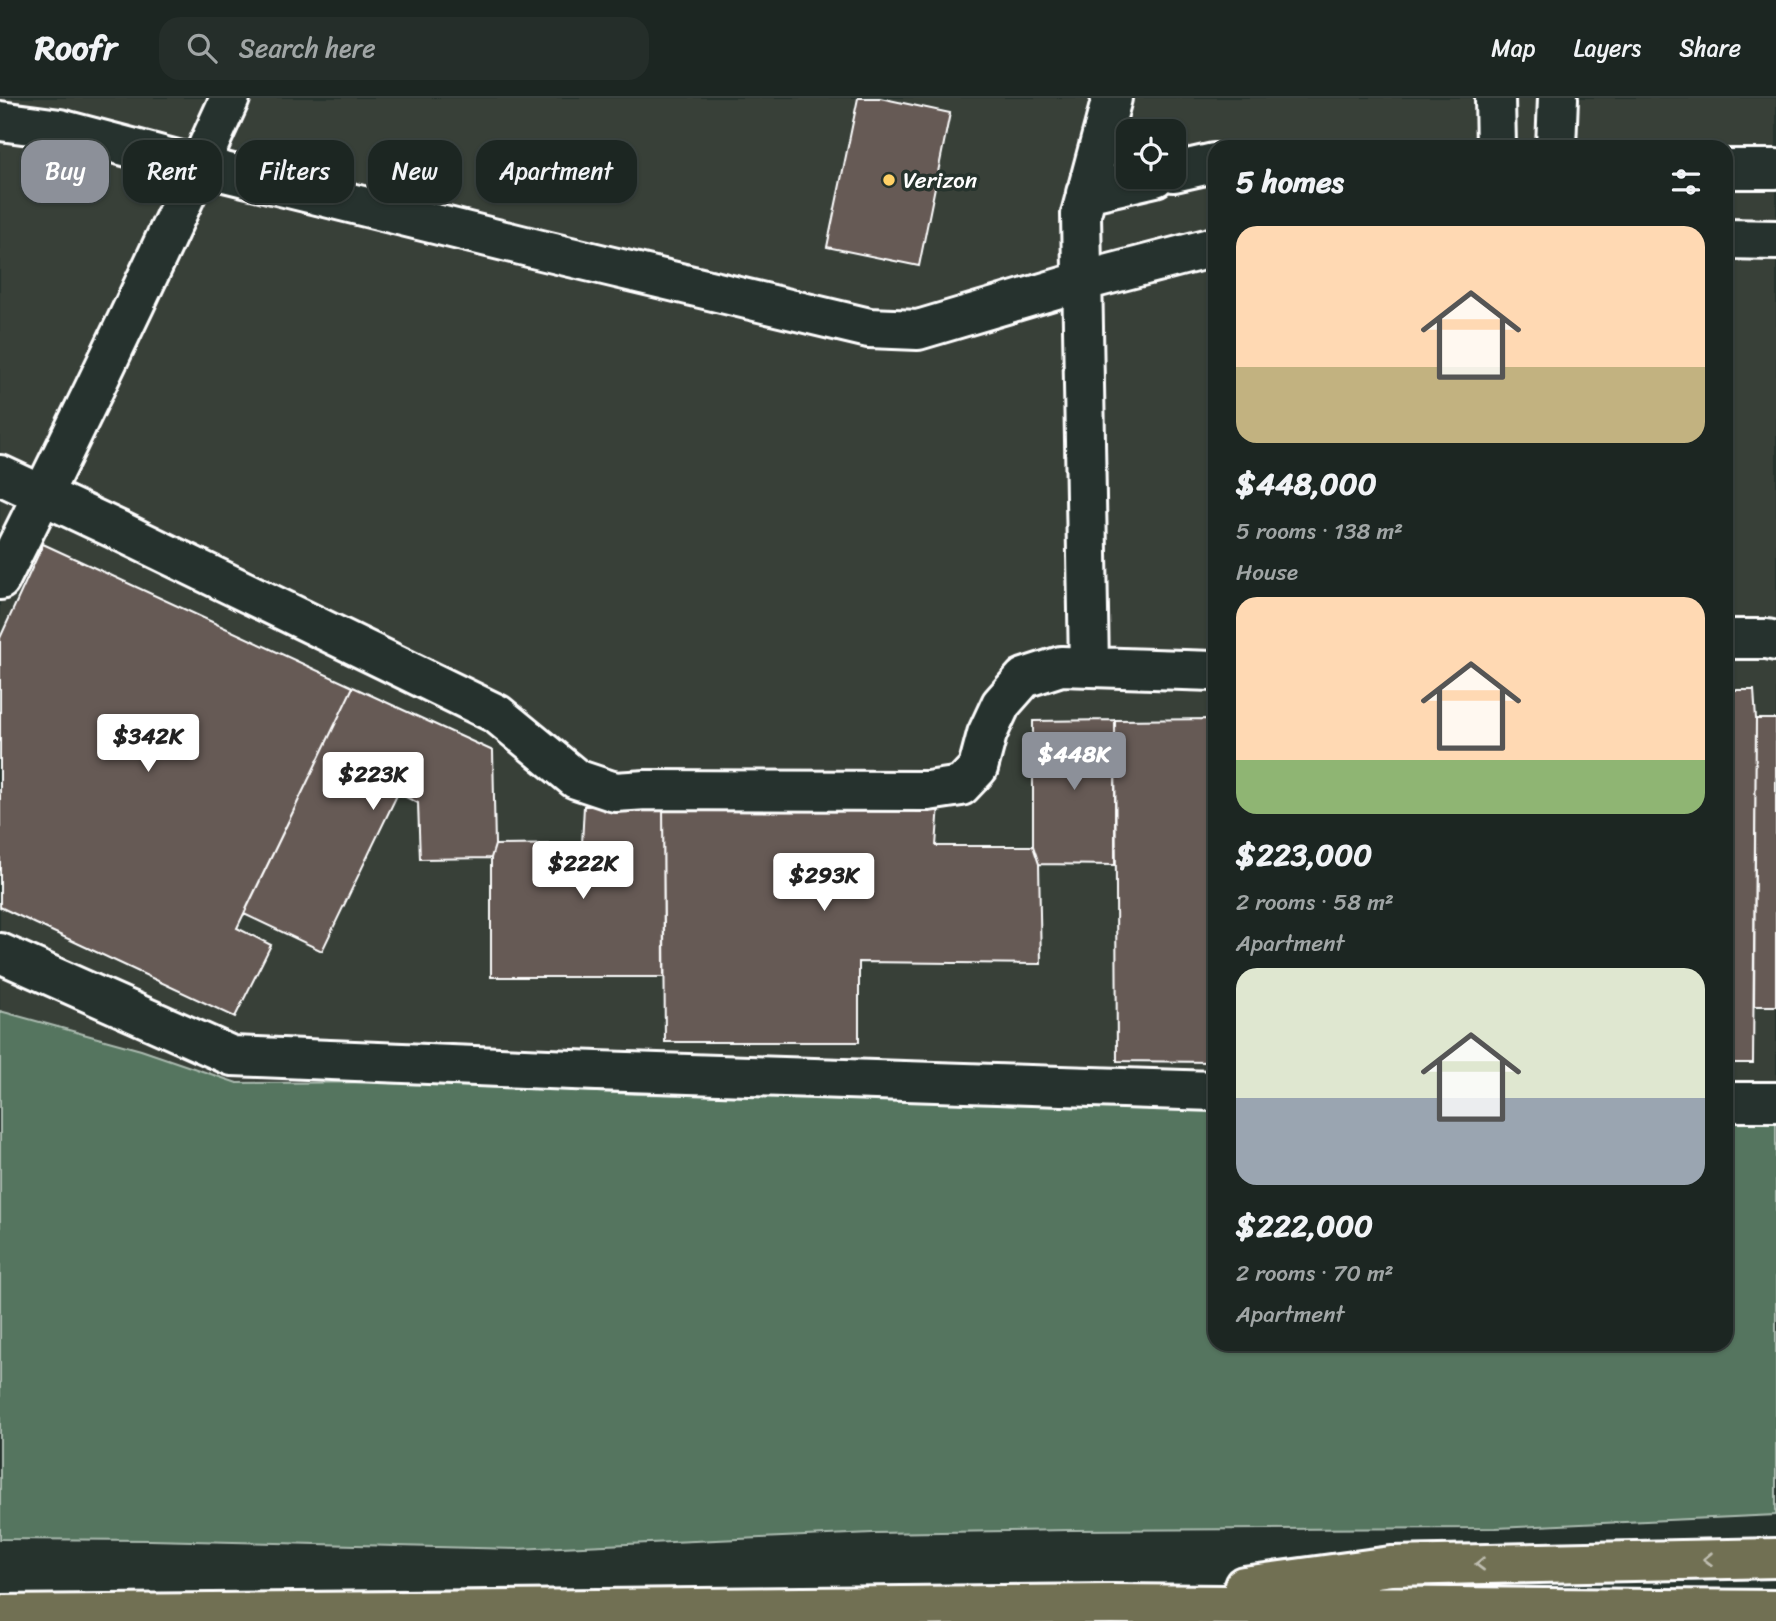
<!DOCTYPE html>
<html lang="en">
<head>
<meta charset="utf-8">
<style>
  body { margin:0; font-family:Sriracha,sans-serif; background:#252e2a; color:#f1f3f6; height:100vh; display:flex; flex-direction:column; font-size:26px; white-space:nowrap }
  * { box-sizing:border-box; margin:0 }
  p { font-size:23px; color:#a0a5a5 }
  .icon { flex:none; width:38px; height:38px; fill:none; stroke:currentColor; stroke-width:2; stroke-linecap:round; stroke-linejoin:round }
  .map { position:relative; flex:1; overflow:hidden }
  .side { position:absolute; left:1208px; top:42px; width:525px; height:1211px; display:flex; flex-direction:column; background:#1c2622; border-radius:21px; box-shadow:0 2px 5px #0004,0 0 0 2px #3a4340 }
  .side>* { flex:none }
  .guide { position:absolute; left:21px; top:42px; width:665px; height:63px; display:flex; gap:14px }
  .fabs { position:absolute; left:1116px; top:21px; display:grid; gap:14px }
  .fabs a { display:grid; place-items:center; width:70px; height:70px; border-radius:14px; background:#1c2622; box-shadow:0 2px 5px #0004,0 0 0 2px #3a4340; font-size:35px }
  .price { position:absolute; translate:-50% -60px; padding:0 16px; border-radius:7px; background:#fff; color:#222; font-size:23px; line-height:46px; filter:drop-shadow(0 2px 4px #0008) }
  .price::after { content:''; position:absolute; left:50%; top:42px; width:21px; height:16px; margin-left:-10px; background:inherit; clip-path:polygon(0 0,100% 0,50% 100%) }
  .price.active { background:#8c9099; color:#fff }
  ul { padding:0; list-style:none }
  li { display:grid; align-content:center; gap:14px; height:371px; padding:0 28px }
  li span { display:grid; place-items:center; height:217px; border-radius:21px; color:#555 }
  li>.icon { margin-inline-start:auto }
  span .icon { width:126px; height:126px; fill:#fffc; stroke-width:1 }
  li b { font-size:30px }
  h2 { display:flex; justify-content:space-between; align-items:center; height:84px; padding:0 28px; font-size:30px }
  .pill { padding:0 24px; border-radius:21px; background:#1c2622; box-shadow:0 2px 5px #0004,0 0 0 2px #3a4340; font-size:24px; line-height:63px }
  .pill.active { background:#8c9099; color:#fff }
  header { display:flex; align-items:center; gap:42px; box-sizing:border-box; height:98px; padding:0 35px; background:#1c2622; border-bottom:2px solid #3a4340 }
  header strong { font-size:33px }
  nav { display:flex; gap:38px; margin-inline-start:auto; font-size:24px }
  .search { width:490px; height:63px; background:#252e2a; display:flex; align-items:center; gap:18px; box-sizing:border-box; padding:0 24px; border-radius:21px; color:#a0a5a5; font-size:26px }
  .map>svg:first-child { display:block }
  .built { fill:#393f39; fill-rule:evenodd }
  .green { fill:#55755f; stroke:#aabaaf; stroke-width:2 }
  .building { fill:#665a55; stroke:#fff; stroke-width:2 }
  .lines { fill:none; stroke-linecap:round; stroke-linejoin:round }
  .minor-casing { stroke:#fff; stroke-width:44 }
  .highway-casing { stroke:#fff; stroke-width:44 }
  .minor { stroke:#26332d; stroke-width:38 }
  .highway { stroke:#716f52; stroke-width:38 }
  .oneway { stroke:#bfbeb1 }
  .poi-dot { fill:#ffd166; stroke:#26332d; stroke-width:2.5 }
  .labels { text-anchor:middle; stroke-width:7; stroke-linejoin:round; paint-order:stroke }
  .poi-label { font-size:23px; fill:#fff; stroke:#26332d; text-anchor:start }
</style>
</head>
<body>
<header>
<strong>Roofr</strong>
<div class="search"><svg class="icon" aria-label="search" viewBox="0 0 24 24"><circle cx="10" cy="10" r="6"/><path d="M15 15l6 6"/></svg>Search here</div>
<nav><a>Map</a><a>Layers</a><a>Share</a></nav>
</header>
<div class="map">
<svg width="1776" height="1523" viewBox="0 0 1776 1523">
  <rect width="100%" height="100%" fill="#26332d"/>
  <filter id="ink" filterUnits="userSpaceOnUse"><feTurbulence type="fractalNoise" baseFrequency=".0143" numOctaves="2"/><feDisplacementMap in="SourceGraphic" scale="14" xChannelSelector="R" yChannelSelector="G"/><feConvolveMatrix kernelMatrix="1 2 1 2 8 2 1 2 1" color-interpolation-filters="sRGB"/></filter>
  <g filter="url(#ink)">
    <path class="built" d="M 0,0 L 1776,0 L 1776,1286 L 0,1289 ZM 1129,33 L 1174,33 L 1174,79 L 1129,79 ZM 1214,49 L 1726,49 L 1726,1246 L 1214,1246 Z"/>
    <path class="green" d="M 0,913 L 141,952 L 237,985 L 405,984 L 636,996 L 939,1000 L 1214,1007 L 1214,1246 L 1726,1246 L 1726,1018 L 1776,1017 L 1776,1417 L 1496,1430 L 1072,1432 L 873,1435 L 516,1451 L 150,1442 L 0,1441 Z"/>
    <path class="building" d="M 858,0 L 880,0 L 950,15 L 919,168 L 827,149 Z
      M 43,446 L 353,589 L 237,830 L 271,847 L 235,919 L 0,809 L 0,540 Z
      M 353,589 L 493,653 L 495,747 L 491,760 L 420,761 L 418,705 L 398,695 L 322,853 L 244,816 Z
      M 1726,592 L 1754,592 L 1756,621 L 1753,965 L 1726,965 Z
      M 1214,621 L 1214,964 L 1117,963 L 1115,622 Z
      M 1756,621 L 1776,621 L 1776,908 L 1754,908 Z
      M 1115,622 L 1115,767 L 1039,766 L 1033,748 L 1033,623 Z
      M 939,706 L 936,748 L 1033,748 L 1039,766 L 1041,866 L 859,864 L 859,944 L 665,944 L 663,707 Z
      M 663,707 L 664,879 L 491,879 L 491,760 L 495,747 L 582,746 L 584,708 Z"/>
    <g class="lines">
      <defs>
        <path id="minor" d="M 1495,0 L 1496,49
          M 0,23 L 60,31 L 200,68 L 541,152 L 869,230 L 918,232 L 1083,183 L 1214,149
          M 1556,49 L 1558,0
          M 1726,71 L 1776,71
          M 1174,74 L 1214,65
          M 1086,95 L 1155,79
          M 1726,141 L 1776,142
          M 0,377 L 122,434 L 497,616 L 576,681 L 615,694 L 646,692 L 928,693 L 961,688 L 978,670 L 987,636 L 1001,606 L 1024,580 L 1061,568 L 1214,573
          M 0,482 C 80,323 157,162 230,0
          M 1726,541 L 1767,541 L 1776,543
          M 1089,569 L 1081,116 L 1112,0
          M 0,855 L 232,958 L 597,973 L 1214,993
          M 1726,1004 L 1776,1004"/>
        <path id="highway" d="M 1244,1488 L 1391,1468 L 1776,1460
          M 0,1517 L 1112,1506 L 1776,1512"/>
      </defs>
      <use href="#minor" class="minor-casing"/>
      <use href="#highway" class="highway-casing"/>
      <use href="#minor" class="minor"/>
      <use href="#highway" class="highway"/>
    </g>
    <defs><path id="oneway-chevron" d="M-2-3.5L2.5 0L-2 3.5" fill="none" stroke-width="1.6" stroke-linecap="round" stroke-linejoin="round" transform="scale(1.75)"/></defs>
    <g class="oneway">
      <use href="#oneway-chevron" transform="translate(1708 1461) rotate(179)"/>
      <use href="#oneway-chevron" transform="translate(1480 1466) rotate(179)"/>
    </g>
  </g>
  <circle class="poi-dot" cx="889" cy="82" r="7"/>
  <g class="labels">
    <g class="poi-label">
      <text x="903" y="90">Verizon</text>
    </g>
  </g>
</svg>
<div class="fabs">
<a><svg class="icon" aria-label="locate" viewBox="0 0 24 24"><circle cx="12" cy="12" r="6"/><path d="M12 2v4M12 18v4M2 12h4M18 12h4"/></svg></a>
</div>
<b class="price" style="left:148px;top:676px">$342K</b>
<b class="price active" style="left:1074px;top:694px">$448K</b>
<b class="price" style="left:373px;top:714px">$223K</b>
<b class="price" style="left:583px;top:803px">$222K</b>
<b class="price" style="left:824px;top:815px">$293K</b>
<div class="guide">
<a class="pill active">Buy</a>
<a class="pill">Rent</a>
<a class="pill">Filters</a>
<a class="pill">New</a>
<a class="pill">Apartment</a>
</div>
<section class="side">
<h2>5 homes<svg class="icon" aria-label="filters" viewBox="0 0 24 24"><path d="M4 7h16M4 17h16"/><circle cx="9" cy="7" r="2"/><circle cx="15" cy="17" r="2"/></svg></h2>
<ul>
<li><span style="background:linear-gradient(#ffd9b3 65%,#c2b280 0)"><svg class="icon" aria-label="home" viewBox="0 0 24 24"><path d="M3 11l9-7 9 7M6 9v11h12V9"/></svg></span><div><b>$448,000</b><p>5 rooms · 138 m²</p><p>House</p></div></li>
<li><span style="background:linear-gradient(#ffd9b3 75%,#8fb573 0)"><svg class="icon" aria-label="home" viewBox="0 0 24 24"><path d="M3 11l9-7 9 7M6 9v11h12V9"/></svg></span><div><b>$223,000</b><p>2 rooms · 58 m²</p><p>Apartment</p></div></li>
<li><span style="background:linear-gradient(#dfe7d0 60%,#9aa5b1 0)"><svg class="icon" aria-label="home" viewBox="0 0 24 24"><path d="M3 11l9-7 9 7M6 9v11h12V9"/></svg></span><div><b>$222,000</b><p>2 rooms · 70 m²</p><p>Apartment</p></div></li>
</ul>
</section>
</div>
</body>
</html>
